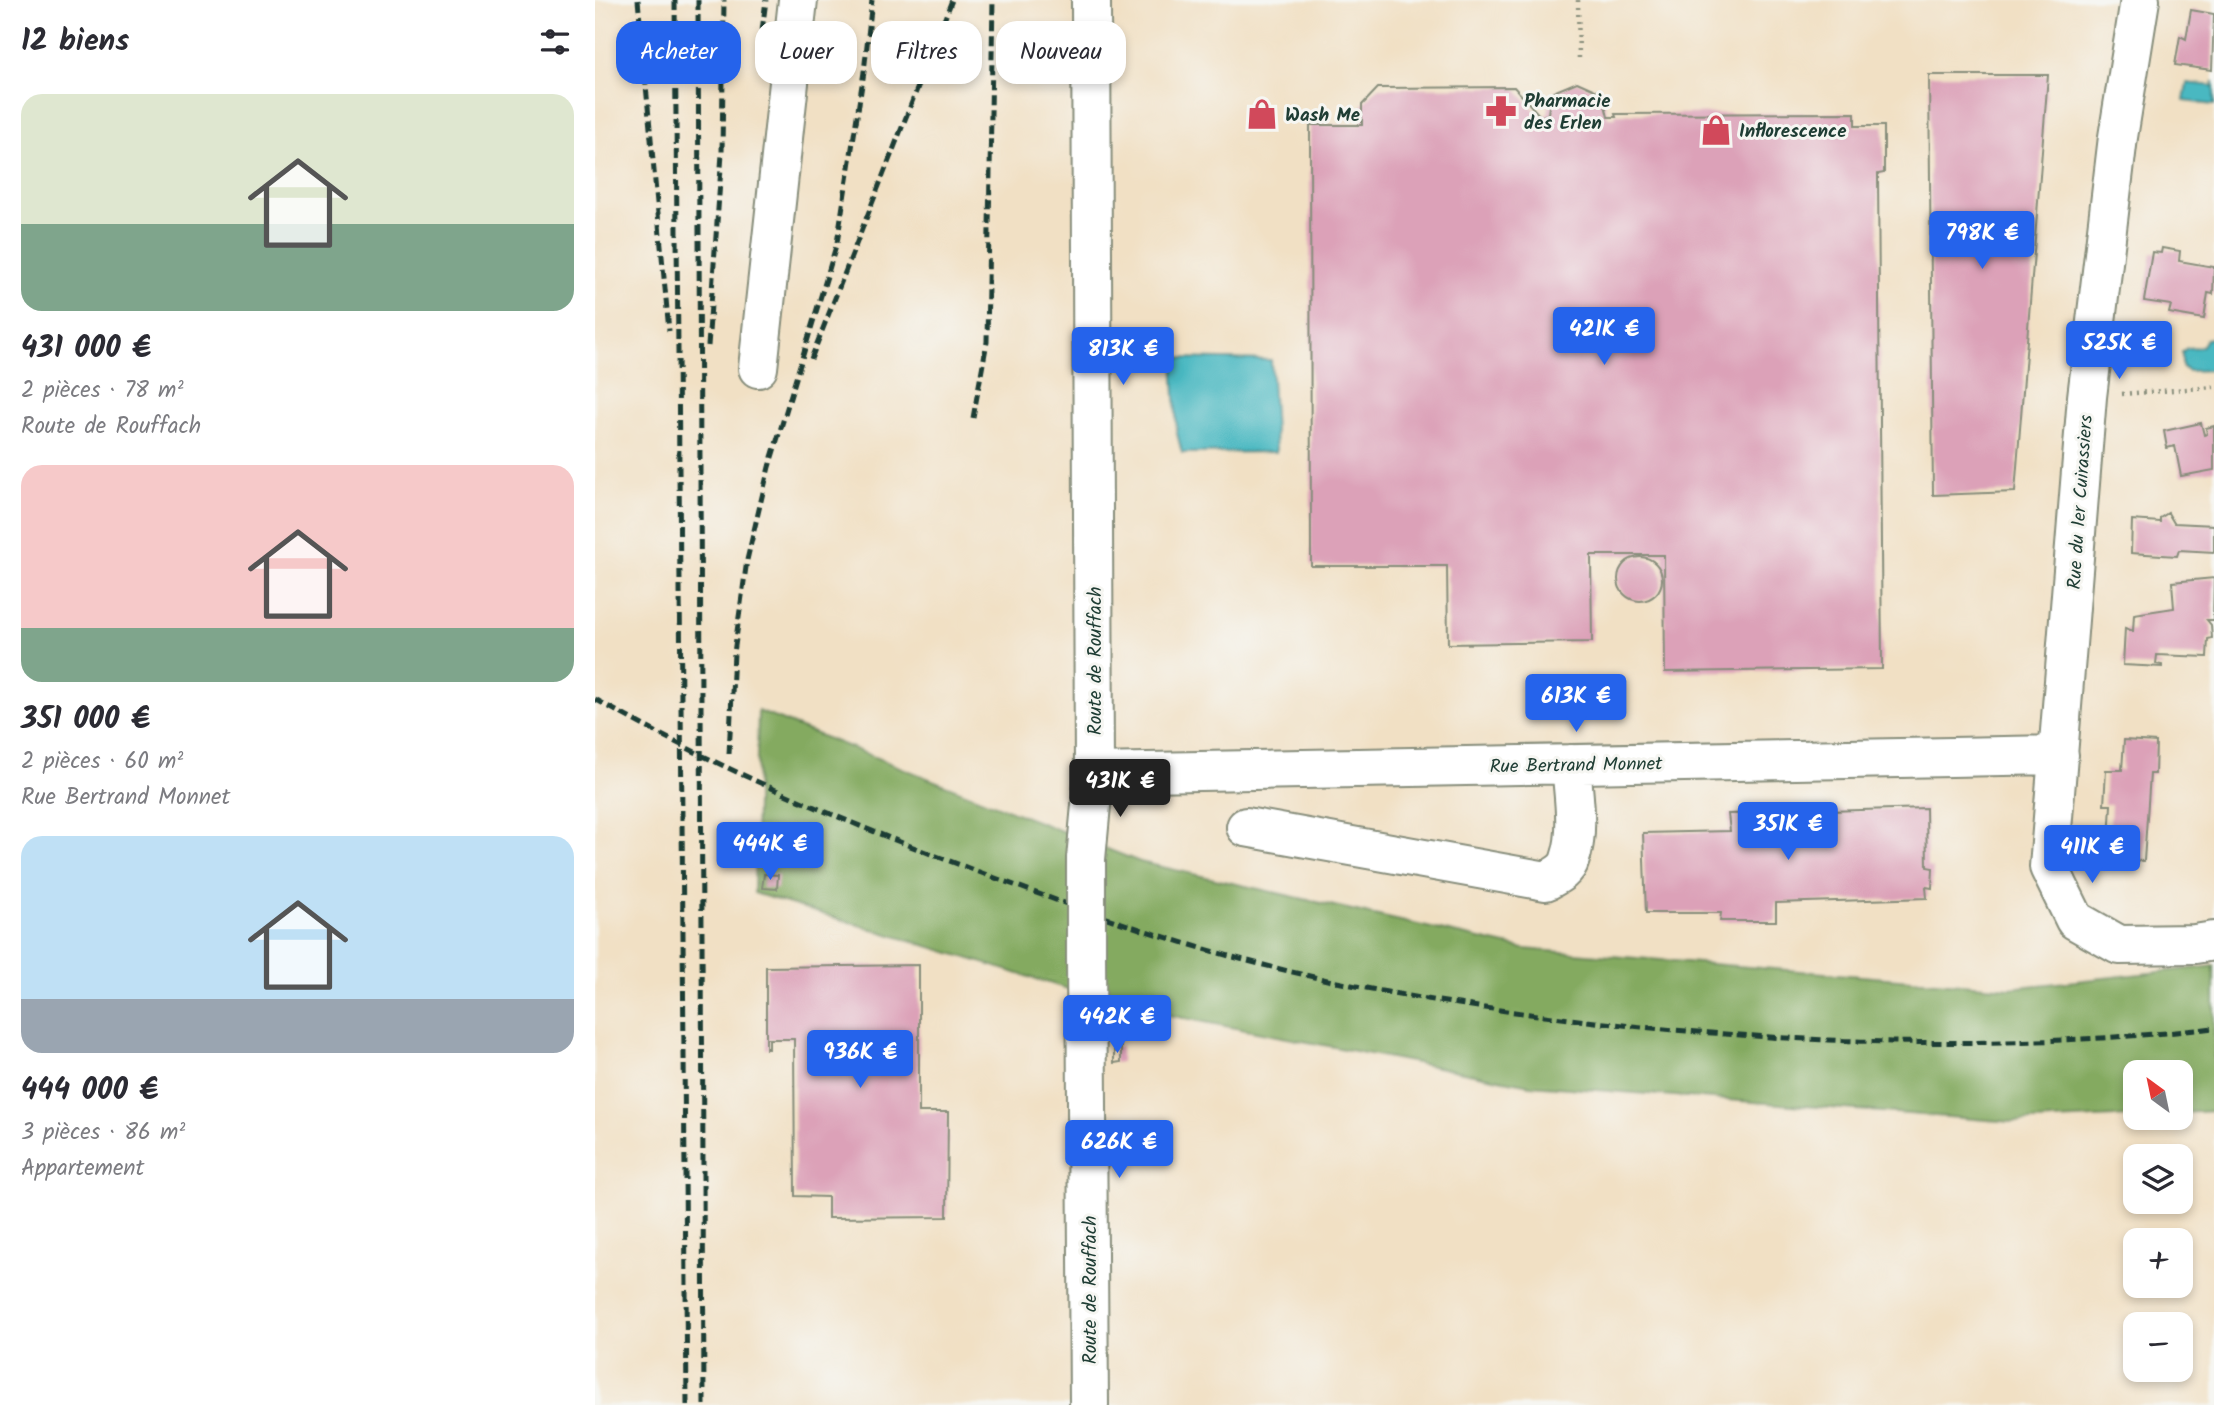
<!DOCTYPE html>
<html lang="fr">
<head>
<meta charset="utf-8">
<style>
  body { margin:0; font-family:Kalam,sans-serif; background:#f2f2f3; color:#2b2b33; height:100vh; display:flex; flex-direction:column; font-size:26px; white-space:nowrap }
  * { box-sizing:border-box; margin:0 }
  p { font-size:23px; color:#7c7c81 }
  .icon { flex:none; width:38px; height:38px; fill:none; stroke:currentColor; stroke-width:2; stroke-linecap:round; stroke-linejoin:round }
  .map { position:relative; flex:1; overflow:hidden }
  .drawer { display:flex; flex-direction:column; background:#fff; width:595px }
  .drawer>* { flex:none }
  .hud { position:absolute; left:21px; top:21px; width:665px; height:63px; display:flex; gap:14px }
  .needle { width:46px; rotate:327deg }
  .tools { position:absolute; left:1528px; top:1060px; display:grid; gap:14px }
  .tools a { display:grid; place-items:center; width:70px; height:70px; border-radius:14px; background:#fff; box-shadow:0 4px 10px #0003; font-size:35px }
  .price { position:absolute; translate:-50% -60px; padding:0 16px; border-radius:7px; background:#2563eb; color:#fff; font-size:23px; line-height:46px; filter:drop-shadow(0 2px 4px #0008) }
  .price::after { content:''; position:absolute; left:50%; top:42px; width:21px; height:16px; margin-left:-10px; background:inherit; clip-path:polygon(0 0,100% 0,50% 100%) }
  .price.current { background:#222; color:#fff }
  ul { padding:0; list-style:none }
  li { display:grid; align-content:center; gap:14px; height:371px; padding:0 21px }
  li span { display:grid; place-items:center; height:217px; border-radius:21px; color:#555 }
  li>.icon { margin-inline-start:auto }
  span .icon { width:126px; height:126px; fill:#fffc; stroke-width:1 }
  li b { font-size:30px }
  h2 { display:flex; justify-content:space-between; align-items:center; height:84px; padding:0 21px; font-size:30px }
  .pill { padding:0 24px; border-radius:21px; background:#fff; box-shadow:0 4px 10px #0003; font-size:24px; line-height:63px }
  .pill.current { background:#2563eb; color:#fff }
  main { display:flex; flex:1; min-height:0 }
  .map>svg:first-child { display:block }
  .forest { fill:#84aa60; stroke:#52744a; stroke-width:2 }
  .water { fill:#4ab8c1; stroke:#347a7a; stroke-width:2 }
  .building { fill:#dca1b8 }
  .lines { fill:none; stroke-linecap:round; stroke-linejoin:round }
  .minor-casing { stroke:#888e7c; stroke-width:42 }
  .major-casing { stroke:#888e7c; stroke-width:42 }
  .path { stroke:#888e7c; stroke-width:4.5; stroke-dasharray:2 5; stroke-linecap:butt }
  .minor { stroke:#fff; stroke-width:38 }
  .major { stroke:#fff; stroke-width:38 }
  .rail { stroke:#1f3d34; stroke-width:5; stroke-dasharray:10 5; stroke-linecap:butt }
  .major-bridge-casing { stroke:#888e7c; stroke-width:42; stroke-linecap:butt }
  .major-bridge { stroke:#fff; stroke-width:38 }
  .labels { text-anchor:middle; stroke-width:6; stroke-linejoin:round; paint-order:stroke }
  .poi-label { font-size:19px; font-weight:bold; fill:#1f3d34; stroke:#f6f6f2; text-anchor:start }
  .street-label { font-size:19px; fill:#1f3d34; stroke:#f6f6f2 }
</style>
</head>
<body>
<main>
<section class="drawer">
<h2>12 biens<svg class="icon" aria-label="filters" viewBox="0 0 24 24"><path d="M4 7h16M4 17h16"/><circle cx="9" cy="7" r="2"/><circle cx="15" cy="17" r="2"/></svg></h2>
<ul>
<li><span style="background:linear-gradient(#dfe7d0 60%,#7fa58c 0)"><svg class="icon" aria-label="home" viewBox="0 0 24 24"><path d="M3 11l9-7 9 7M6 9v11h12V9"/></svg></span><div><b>431 000 €</b><p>2 pièces · 78 m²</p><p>Route de Rouffach</p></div></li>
<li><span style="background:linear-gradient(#f6c9c9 75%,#7fa58c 0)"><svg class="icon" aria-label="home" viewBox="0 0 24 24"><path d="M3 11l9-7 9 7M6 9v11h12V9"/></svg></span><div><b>351 000 €</b><p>2 pièces · 60 m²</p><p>Rue Bertrand Monnet</p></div></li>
<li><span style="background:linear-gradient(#bfe0f5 75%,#9aa5b1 0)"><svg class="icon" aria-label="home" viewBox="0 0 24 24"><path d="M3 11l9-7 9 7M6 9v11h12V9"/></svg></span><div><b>444 000 €</b><p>3 pièces · 86 m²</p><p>Appartement</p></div></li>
</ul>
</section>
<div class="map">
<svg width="1619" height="1405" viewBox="0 0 1619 1405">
  <rect width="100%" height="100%" fill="#f6f6f2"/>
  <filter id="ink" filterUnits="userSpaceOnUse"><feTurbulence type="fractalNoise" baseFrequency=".0143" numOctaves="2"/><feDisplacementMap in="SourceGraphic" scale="14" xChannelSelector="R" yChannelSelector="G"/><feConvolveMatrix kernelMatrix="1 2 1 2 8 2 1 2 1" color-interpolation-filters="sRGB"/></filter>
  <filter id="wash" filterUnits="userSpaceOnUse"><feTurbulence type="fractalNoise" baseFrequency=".00686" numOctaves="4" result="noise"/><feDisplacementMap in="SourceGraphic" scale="28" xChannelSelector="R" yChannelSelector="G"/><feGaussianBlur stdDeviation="1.57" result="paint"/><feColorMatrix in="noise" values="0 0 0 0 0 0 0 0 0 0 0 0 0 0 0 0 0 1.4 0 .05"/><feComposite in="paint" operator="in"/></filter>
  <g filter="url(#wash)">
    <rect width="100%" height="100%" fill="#f1e0c4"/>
    <path class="forest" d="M 163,711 L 545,862 L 929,949 L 1415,988 L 1619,966 L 1619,1111 L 1586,1113 L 1586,1073 L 1540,1073 L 1540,1116 L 1418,1122 L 935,1085 L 532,1007 L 159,893 Z"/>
    <path class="water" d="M 1619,81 L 1619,105 L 1589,101 L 1592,83 L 1618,86 Z
      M 1619,338 L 1619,370 L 1592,371 L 1587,366 L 1587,352 L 1592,348 L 1606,347 L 1611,339 Z
      M 578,358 L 676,360 L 681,452 L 587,453 L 582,433 Z"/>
    <g id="blocks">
      <path class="building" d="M 1596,10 L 1619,14 L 1617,70 L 1580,65 L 1585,36 L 1591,39 Z
        M 1334,75 L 1453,75 L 1420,492 L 1338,495 Z
        M 982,82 L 1007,93 L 1013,117 L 1021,117 L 1020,114 L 1260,113 L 1260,126 L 1289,126 L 1289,173 L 1283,174 L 1287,669 L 1070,672 L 1069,555 L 996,555 L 997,642 L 853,644 L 852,566 L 716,566 L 715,125 L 767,125 L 767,105 L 783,88 L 919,87 L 946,117 L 953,114 L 956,93 Z
        M 1567,248 L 1585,251 L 1584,261 L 1619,267 L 1618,294 L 1613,293 L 1609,319 L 1574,313 L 1576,305 L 1549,301 L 1557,252 L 1566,253 Z
        M 1606,423 L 1609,435 L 1612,434 L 1611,428 L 1619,426 L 1619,470 L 1586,476 L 1580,446 L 1572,448 L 1569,431 Z
        M 1573,513 L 1579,523 L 1619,525 L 1619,552 L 1584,550 L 1582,556 L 1536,553 L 1537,520 L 1565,522 L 1565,518 Z
        M1023 579a22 22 0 1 1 44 0a22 22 0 1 1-44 0Z
        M 1619,578 L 1618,620 L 1612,620 L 1616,625 L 1617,638 L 1613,639 L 1612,657 L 1562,655 L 1561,664 L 1567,665 L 1567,667 L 1528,665 L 1530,628 L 1538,631 L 1539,614 L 1579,608 L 1577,582 Z
        M 1529,740 L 1561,742 L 1560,774 L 1555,774 L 1549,861 L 1519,859 L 1520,840 L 1514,840 L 1516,805 L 1509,805 L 1511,770 L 1527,770 Z
        M 1331,808 L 1332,867 L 1338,868 L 1337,888 L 1331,887 L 1332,898 L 1181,903 L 1181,921 L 1125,921 L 1126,913 L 1051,913 L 1048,833 L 1135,831 L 1133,814 Z
        M 169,874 L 183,875 L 182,889 L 167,888 Z
        M 324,965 L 324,1112 L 353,1112 L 352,1217 L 233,1218 L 233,1197 L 200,1196 L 199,1039 L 174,1039 L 174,1049 L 171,1049 L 171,967 Z
        M 526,1046 L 526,1062 L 519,1063 L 519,1047 Z"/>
    </g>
  </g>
  <g filter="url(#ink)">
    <use href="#blocks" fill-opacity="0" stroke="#888e7c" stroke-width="2"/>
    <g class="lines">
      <defs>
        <path id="minor" d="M 1545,0 L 1523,137 L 1492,397 L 1454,867 L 1480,920 L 1524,945 L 1600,944 L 1619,941
          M 163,368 L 203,0
          M 499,773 L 1464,755
          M 651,827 L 951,881 C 960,876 972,871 975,859 C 985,831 978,793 976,764"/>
        <path id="major" d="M 491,859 L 499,773 L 496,0
          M 491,955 L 494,1405"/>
      </defs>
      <use href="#minor" class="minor-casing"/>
      <use href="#major" class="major-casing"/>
      <path class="path" d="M 983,0 L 984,60
        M 1527,394 L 1619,387"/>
      <use href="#minor" class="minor"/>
      <use href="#major" class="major"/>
      <path class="rail" d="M 43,0 L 74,331
        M 80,0 L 92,1405
        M 103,0 L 109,1405
        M 167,31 L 171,0
        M 113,346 L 127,154 L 129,0
        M 216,359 L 357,0
        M 378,418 L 392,342 L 398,0
        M 0,699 C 120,767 246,821 376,869 C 473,905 580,944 681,968 C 801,998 923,1014 1047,1027 C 1237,1045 1428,1050 1619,1028
        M 134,754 L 139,653 L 152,560 L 174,467 L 242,243 L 269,72 L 277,0"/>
      <defs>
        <path id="major-bridge" d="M 491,955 L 491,859"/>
      </defs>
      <use href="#major-bridge" class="major-bridge-casing"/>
      <use href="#major-bridge" class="major-bridge"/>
    </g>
  </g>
  <defs>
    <symbol id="pharmacy-bare" viewBox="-9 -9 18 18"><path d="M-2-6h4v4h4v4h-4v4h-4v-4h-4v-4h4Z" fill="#d1495b" stroke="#f6f6f2" stroke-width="2.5" paint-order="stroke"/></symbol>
    <symbol id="shop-bare" viewBox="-9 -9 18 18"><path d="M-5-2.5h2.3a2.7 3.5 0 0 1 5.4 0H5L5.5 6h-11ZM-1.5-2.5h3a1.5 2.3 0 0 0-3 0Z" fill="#d1495b" stroke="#f6f6f2" stroke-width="2.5" paint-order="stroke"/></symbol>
  </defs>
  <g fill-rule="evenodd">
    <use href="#pharmacy-bare" x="884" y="89" width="44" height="44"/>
    <use href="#shop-bare" x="645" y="92" width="44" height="44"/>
    <use href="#shop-bare" x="1099" y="108" width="44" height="44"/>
  </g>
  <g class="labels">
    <g class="poi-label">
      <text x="929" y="107">Pharmacie<tspan x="929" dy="22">des Erlen</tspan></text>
      <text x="690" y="121">Wash Me</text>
      <text x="1144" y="137">Inflorescence</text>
    </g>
    <g class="street-label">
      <text transform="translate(1484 502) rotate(-86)" y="7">Rue du 1er Cuirassiers</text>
      <text transform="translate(499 661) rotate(-90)" y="7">Route de Rouffach</text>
      <text transform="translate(981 764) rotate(-1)" y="7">Rue Bertrand Monnet</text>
      <text transform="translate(494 1290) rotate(-90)" y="7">Route de Rouffach</text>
    </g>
  </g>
</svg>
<div class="tools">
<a><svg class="needle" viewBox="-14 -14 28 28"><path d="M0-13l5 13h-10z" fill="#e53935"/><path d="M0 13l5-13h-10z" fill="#7c7c81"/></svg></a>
<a><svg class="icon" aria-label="layers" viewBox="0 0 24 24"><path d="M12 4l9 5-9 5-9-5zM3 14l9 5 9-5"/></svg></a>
<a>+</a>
<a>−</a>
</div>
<b class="price" style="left:1387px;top:271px">798K €</b>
<b class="price" style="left:1009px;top:367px">421K €</b>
<b class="price" style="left:1524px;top:381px">525K €</b>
<b class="price" style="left:528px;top:387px">813K €</b>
<b class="price" style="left:981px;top:734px">613K €</b>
<b class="price current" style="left:525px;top:819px">431K €</b>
<b class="price" style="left:1193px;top:862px">351K €</b>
<b class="price" style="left:175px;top:882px">444K €</b>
<b class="price" style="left:1497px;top:885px">411K €</b>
<b class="price" style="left:522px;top:1055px">442K €</b>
<b class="price" style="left:265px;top:1090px">936K €</b>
<b class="price" style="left:524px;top:1180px">626K €</b>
<div class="hud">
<a class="pill current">Acheter</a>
<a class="pill">Louer</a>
<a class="pill">Filtres</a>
<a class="pill">Nouveau</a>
</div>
</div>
</main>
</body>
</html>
